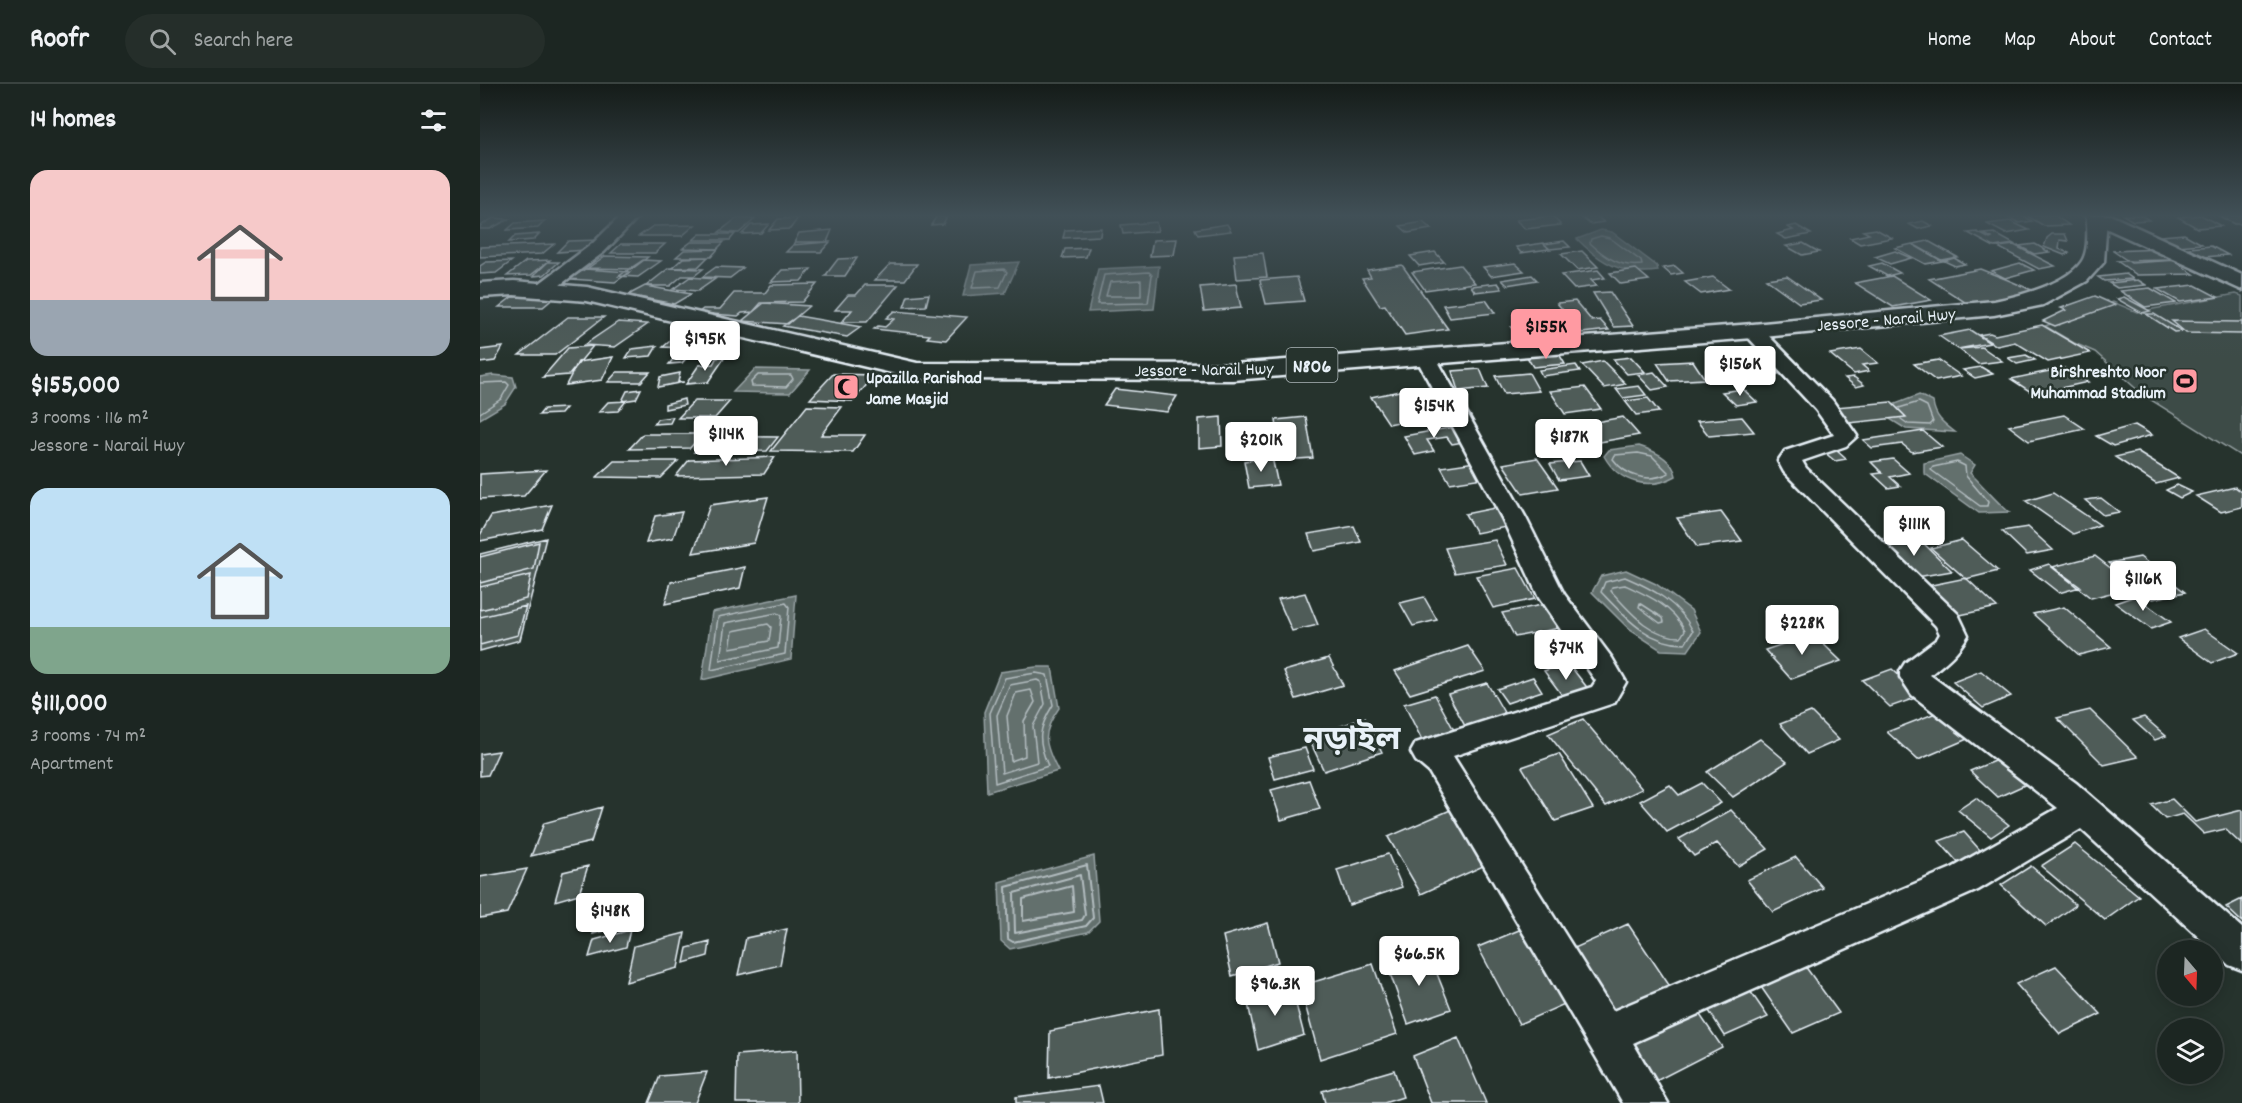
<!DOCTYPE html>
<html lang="en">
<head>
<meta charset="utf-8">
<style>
  body { margin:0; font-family:Dekko,"Noto Sans Bengali",sans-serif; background:#252e2a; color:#f1f3f6; height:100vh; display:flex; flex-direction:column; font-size:22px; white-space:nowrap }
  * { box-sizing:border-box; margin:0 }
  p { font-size:20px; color:#a0a5a5 }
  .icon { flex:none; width:33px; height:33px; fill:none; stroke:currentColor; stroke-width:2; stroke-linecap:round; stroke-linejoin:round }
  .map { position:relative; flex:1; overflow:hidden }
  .side { display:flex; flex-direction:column; background:#1c2622; width:480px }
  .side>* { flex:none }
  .needle { width:39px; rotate:161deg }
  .fabs { position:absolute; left:1677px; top:856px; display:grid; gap:12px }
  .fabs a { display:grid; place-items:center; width:66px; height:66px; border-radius:50%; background:#1c2622; box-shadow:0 3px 15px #0003,0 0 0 2px #3a4340; font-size:30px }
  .price { position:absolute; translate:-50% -51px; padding:0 14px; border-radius:6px; background:#fff; color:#222; font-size:20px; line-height:39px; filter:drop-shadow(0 2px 3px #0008) }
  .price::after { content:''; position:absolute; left:50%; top:36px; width:18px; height:14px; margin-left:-9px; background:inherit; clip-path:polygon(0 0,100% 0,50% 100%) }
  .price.current { background:#ff9aa2; color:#111 }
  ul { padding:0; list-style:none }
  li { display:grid; align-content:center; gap:12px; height:318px; padding:0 30px }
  li span { display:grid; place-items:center; height:186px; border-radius:18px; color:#555 }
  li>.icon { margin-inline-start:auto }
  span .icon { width:108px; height:108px; fill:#fffc; stroke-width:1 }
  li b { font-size:26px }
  h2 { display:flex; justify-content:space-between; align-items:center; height:72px; padding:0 30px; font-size:26px }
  header { display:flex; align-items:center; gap:36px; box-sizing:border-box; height:84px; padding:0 30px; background:#1c2622; border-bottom:2px solid #3a4340 }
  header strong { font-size:28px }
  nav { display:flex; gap:33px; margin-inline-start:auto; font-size:21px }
  .search { width:420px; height:54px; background:#252e2a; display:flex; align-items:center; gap:15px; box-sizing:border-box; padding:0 21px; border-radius:33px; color:#a0a5a5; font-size:22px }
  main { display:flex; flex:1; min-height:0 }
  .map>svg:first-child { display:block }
  .green { fill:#3e4b47; stroke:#939ea0; stroke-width:1.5 }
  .water { fill:#636f6d; stroke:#98a3a5; stroke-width:1.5 }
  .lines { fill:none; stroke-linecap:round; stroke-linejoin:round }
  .shore-far1 { stroke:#b3bdc0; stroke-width:1.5 }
  .shore { stroke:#b3bdc0; stroke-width:2 }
  .building { fill:#505c59; stroke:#e8f1f8; stroke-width:1.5 }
  .minor-casing { stroke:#e8f1f8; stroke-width:5 }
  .major-casing { stroke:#e8f1f8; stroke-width:5 }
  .highway-casing { stroke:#e8f1f8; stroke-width:5 }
  .minor { fill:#26332d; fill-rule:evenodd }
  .major { fill:#26332d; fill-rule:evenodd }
  .highway { fill:#26332d; fill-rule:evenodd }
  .labels { text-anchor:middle; stroke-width:5; stroke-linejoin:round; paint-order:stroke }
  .far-street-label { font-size:18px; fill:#e8f1f8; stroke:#26332d }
  .far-poi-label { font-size:18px; font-weight:bold; fill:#e8f1f8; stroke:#26332d; text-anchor:end }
  .shield { fill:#26332d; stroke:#aeb8bb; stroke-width:1.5 }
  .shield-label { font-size:20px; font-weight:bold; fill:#e8f1f8 }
  .town-label { font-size:33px; font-weight:bold; fill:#e8f1f8; stroke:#26332d }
</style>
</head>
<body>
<header>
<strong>Roofr</strong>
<div class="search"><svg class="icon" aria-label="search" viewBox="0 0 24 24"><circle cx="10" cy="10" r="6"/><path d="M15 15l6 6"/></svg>Search here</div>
<nav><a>Home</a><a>Map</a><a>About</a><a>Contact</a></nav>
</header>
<main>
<section class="side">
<h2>14 homes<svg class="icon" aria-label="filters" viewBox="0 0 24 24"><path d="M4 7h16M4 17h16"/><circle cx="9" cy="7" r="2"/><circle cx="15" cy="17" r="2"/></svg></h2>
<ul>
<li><span style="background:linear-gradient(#f6c9c9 70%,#9aa5b1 0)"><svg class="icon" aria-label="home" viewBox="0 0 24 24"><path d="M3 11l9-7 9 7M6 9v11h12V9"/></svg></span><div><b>$155,000</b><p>3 rooms · 116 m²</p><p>Jessore - Narail Hwy</p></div></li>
<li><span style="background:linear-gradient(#bfe0f5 75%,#7fa58c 0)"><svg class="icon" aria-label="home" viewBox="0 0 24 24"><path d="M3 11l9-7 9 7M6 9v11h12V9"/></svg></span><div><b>$111,000</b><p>3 rooms · 74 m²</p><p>Apartment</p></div></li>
</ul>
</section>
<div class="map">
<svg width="1762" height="1019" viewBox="0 0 1762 1019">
  <rect width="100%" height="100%" fill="#26332d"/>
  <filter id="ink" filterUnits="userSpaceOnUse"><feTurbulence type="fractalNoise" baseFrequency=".0167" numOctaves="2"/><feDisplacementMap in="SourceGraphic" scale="12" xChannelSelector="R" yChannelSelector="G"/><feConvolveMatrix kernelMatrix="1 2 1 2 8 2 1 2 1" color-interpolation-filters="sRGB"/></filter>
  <g filter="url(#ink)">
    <path class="green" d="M 1756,210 L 1762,212 L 1762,373 L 1663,311 L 1615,268 L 1594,259 L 1565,242 L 1633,218 L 1657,228 Z"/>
    <path class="water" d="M 1121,146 L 1132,148 L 1177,182 L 1178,187 C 1143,192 1121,179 1097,155 Z
      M 539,178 L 525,209 L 483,212 L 491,181 Z
      M 679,182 L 674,225 L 608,228 L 618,185 Z
      M 275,285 L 330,286 L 310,309 L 253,308 Z
      M 13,291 L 33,293 L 36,303 L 25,320 L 0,335 L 0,293 Z
      M 1439,311 L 1453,318 C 1455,333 1463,339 1475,348 L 1426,345 L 1405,332 L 1410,322 Z
      M 1159,362 C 1175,367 1193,375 1196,392 C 1169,407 1139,399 1124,372 L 1129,366 Z
      M 1480,371 L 1495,381 L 1490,389 C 1504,402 1514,416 1529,428 L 1499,429 L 1444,389 L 1444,379 Z
      M 1146,486 L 1176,500 L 1211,526 L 1221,548 L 1208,567 L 1181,566 L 1150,546 L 1112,508 L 1121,492 Z
      M 316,511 L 311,575 L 222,596 L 232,528 Z
      M 556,583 L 572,583 L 579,624 C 561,649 564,660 578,687 L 507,708 L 504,628 L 520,588 Z
      M 614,772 L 619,837 L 608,848 L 530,865 L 521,857 L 519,798 Z"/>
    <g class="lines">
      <path class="shore-far1" d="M 1121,152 L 1130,154 L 1161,177 L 1162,181 C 1141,184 1125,173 1110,159 L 1111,155 Z
        M 524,185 L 527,188 L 520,203 L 492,204 L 497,187 Z
        M 669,188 L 672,191 L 668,219 L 617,220 L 624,191 Z
        M 661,196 L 661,212 L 626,212 L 630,198 Z
        M 278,291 L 311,291 L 313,295 L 306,303 L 272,302 L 271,298 Z
        M 0,299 L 26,298 L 29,301 L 21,315 L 0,329
        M 1419,324 L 1439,318 L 1447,322 L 1453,338 L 1450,341 L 1428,340 L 1421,335
        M 1158,369 L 1172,372 L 1189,389 C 1169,399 1146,393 1133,375 L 1135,371 Z
        M 1477,378 L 1485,382 L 1486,392 L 1508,418 L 1507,422 L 1500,422 L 1451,386 L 1453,383 Z
        M 1145,493 C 1173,505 1199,519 1213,547 L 1205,560 C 1168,560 1145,533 1121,508 L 1125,498 Z
        M 1145,501 C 1169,512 1192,522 1205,546 L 1201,553 C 1170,553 1150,528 1131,507 L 1132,503 Z
        M 306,519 L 309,523 L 305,570 L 231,586 L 238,533 Z
        M 1160,519 L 1183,534 L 1184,538 L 1180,539 L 1159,523 Z
        M 297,529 L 301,532 L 298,564 L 240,576 L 245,539 Z
        M 288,540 L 291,543 L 289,557 L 250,564 L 253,547 Z
        M 556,589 L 567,591 L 573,621 C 558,645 557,656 568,682 L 515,699 L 510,629 L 525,594 Z
        M 557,596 L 561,598 L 565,620 L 553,642 L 557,678 L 522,689 L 517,631 L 530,601 Z
        M 551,606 L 555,618 L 544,637 L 545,672 L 531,677 L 527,632 L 536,609 Z"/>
      <path class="shore" d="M 607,781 L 613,834 L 606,842 L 533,858 L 528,855 L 526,803 Z
        M 600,791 L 605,831 L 602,836 L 535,849 L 534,809 Z
        M 592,802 L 594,828 L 543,837 L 543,815 Z"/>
    </g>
    <path class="building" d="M 1115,131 L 1124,138 L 1110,140 L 1100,132 Z
      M 1542,131 L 1552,137 L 1539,139 L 1526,132 Z
      M 1546,131 L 1574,131 L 1589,141 L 1564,142 Z
      M 1643,131 L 1661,131 L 1669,136 L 1653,137 Z
      M 1721,131 L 1741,142 L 1717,144 L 1698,133 Z
      M 1762,131 L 1762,140 L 1754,140 L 1739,132 Z
      M 467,132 L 463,140 L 451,141 L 456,133 Z
      M 1072,132 L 1081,141 L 1045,145 L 1036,136 Z
      M 13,134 L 29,135 L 10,145 L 0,145 L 0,142 Z
      M 257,134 L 275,135 L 259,149 L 239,148 Z
      M 318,134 L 310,145 L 289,146 L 298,135 Z
      M 65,137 L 58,144 L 27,146 L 35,139 Z
      M 1443,137 L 1452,142 L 1438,145 L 1429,140 Z
      M 1530,137 L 1549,146 L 1526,150 L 1507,140 Z
      M 676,138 L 678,147 L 643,150 L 641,141 Z
      M 943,138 L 951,145 L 928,149 L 920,142 Z
      M 289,140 L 281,149 L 262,150 L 271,141 Z
      M 747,140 L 751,147 L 718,151 L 715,145 Z
      M 215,141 L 202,152 L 159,152 L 173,142 Z
      M 1316,141 L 1331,150 L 1306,155 L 1297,150 L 1313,146 L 1308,143 Z
      M 621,144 L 620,152 L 583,154 L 585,146 Z
      M 1396,145 L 1412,154 L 1380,160 L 1370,154 L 1389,150 L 1383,147 Z
      M 352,146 L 347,158 L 313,161 L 319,149 Z
      M 1497,148 L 1510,155 L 1512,154 L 1504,150 L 1514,149 L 1534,160 L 1514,163 L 1488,149 Z
      M 59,150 L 53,156 L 29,158 L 35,152 Z
      M 220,150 L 255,150 L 250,156 L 213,156 Z
      M 1572,150 L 1585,150 L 1588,157 L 1580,156 L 1579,165 L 1589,169 L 1584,171 L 1564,163 L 1567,154 Z
      M 1704,150 L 1722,160 L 1698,162 L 1680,152 Z
      M 697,155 L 694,171 L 670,172 L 673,156 Z
      M 117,156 L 106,166 L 77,168 L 88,157 Z
      M 1084,157 L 1090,163 L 1070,165 L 1064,160 Z
      M 1448,157 L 1477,173 L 1461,176 L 1433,160 Z
      M 211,158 L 244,158 L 237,165 L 203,164 Z
      M 316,158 L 350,158 L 341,168 L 306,168 Z
      M 1064,159 L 1069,165 L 1041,169 L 1036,163 Z
      M 1323,159 L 1339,168 L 1322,171 L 1306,162 Z
      M 74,160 L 62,170 L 0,173 L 0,163 Z
      M 141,160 L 185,160 L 175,169 L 131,169 Z
      M 1432,160 L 1462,177 L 1445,180 L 1415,164 Z
      M 1555,160 L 1569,168 L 1554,170 L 1539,162 Z
      M 1534,161 L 1575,182 L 1559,185 L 1518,163 Z
      M 1731,162 L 1748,171 L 1724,173 L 1708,164 Z
      M 609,164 L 606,173 L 582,174 L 585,165 Z
      M 238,165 L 231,173 L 196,173 L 204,166 Z
      M 1680,165 L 1699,176 L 1651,179 L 1633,167 Z
      M 1102,167 L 1118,183 L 1097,186 L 1081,170 Z
      M 1415,167 L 1431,174 L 1410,180 L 1395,173 Z
      M 955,168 L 964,178 L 939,182 L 930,172 Z
      M 783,169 L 787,193 L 757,195 L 754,171 Z
      M 125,172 L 168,173 L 152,185 L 108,184 Z
      M 228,173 L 218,183 L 192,184 L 203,174 Z
      M 377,174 L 365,192 L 345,192 L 358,175 Z
      M 1474,174 L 1485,180 L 1475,182 L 1464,177 Z
      M 70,176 L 51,191 L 27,192 L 46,177 Z
      M 163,176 L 181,177 L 158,193 L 139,192 Z
      M 1693,176 L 1714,190 L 1657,191 L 1637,177 Z
      M 32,177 L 16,189 L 0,190 L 0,182 L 6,178 Z
      M 68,178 L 79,178 L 64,191 L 53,192 Z
      M 1035,179 L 1044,187 L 1011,192 L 1003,183 Z
      M 1402,179 L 1420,189 L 1407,192 L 1389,182 Z
      M 1540,179 L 1554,186 L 1525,194 L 1511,187 Z
      M 410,180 L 437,180 L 425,196 L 395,196 Z
      M 922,181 L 968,245 L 925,251 L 905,221 L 900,222 L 882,194 L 891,193 L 887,186 Z
      M 980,181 L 995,199 L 945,206 L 932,188 Z
      M 1195,182 L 1203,189 L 1191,191 L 1183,184 Z
      M 236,183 L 263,184 L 250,194 L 222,193 Z
      M 189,184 L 223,185 L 214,192 L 202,192 L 190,202 L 166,202 Z
      M 105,185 L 150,188 L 135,198 L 89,195 Z
      M 331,185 L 321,197 L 291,198 L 302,186 Z
      M 1156,185 L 1169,196 L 1141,200 L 1130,189 Z
      M 1500,185 L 1528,196 L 1554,207 L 1548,211 L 1494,224 L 1449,195 Z
      M 1118,186 L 1125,194 L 1111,196 L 1117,202 L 1094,205 L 1081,191 Z
      M 1646,190 L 1653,195 L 1624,197 L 1618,193 Z
      M 1052,191 L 1057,196 L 1027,201 L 1022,196 Z
      M 1307,192 L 1341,216 L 1319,219 L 1286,195 Z
      M 1412,192 L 1451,216 L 1413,223 L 1375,199 Z
      M 210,193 L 235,195 L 218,207 L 193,205 Z
      M 817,193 L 824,217 L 786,220 L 780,196 Z
      M 1233,193 L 1249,205 L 1221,210 L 1205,198 Z
      M 1658,196 L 1666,201 L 1637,204 L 1629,199 Z
      M 1018,199 L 1022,205 L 995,208 L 991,202 Z
      M 337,200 L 322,218 L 281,219 L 273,228 L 262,229 L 258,232 L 218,229 L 223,225 L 240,225 L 254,209 L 285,209 L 291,201 Z
      M 756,200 L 761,224 L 724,227 L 720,203 Z
      M 385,201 L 418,201 L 387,238 L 362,238 L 372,226 L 355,226 L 368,211 L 376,211 Z
      M 1715,201 L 1738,213 L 1700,218 L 1677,205 Z
      M 165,202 L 211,210 L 194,220 L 148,211 Z
      M 1670,204 L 1696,219 L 1665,223 L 1640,207 Z
      M 1130,208 L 1153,242 L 1134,243 L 1113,209 Z
      M 449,210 L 446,222 L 424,223 L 428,212 Z
      M 1615,212 L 1635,221 L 1575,242 L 1563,237 L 1586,226 L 1581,224 Z
      M 32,213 L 75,213 L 63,223 L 19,223 Z
      M 1644,213 L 1670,227 L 1662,229 L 1637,215 Z
      M 1006,216 L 1015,229 L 970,234 L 963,221 Z
      M 1095,217 L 1112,237 L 1120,236 L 1129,246 L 1102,249 L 1077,219 Z
      M 284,219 L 329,222 L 308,240 L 262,237 Z
      M 414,227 L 487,233 L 466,256 L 447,254 L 450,251 L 394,245 L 398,242 L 405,243 L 414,235 L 406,234 Z
      M 1666,230 L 1674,230 L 1702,247 L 1694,248 Z
      M 318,232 L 381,243 L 367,253 L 303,242 Z
      M 88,233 L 124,233 L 75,271 L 39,271 Z
      M 1692,237 L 1762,238 L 1762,250 L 1706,249 Z
      M 138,238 L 168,240 L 135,263 L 104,261 Z
      M 1074,238 L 1080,247 L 1037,252 L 1031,243 Z
      M 1562,241 L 1610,269 L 1568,278 L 1535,258 L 1517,262 L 1499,251 L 1510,249 L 1515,251 Z
      M 1490,246 L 1510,259 L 1478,265 L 1459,252 Z
      M 197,251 L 218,252 L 205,264 L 183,263 Z
      M 230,258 L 256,260 L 238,274 L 212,272 Z
      M 113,262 L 89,291 L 63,293 L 88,264 Z
      M 177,262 L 171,272 L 146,274 L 152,265 Z
      M 23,263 L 15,277 L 0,279 L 0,266 Z
      M 1502,263 L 1522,277 L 1498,280 L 1479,265 Z
      M 1381,265 L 1398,279 L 1382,281 L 1389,287 L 1374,290 L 1350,270 Z
      M 200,267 L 213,267 L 202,279 L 189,280 Z
      M 1079,270 L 1085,280 L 1053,283 L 1047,273 Z
      M 1546,271 L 1555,276 L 1537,280 L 1528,274 Z
      M 133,273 L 122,296 L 86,301 L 98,278 Z
      M 237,273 L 245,273 L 228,298 L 206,300 L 219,281 L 233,280 Z
      M 1151,273 L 1165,288 L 1147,290 L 1133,275 Z
      M 1458,276 L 1481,292 L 1456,297 L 1434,280 Z
      M 1123,277 L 1146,300 L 1124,304 L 1102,281 Z
      M 1213,277 L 1225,295 L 1189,297 L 1177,279 Z
      M 1244,277 L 1255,288 L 1239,290 L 1229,279 Z
      M 1285,277 L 1298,290 L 1270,293 L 1257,280 Z
      M 1096,281 L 1100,287 L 1062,292 L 1059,286 Z
      M 1501,283 L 1513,290 L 1495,294 L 1483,286 Z
      M 1584,284 L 1608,298 L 1554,310 L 1531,295 Z
      M 1000,285 L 1008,304 L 978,307 L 972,287 Z
      M 137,288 L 170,288 L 161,298 L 128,298 Z
      M 1174,288 L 1188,303 L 1172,306 L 1158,291 Z
      M 200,289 L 198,298 L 204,298 L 178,303 L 180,293 Z
      M 1049,289 L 1059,307 L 1024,310 L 1015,292 Z
      M 353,290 L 395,291 L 373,317 L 330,315 Z
      M 1374,293 L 1384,301 L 1376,303 L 1365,294 Z
      M 1159,302 L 1166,311 L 1143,314 L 1136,305 Z
      M 953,303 L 976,331 L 956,335 L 935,307 Z
      M 1105,303 L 1121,325 L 1085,330 L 1070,307 Z
      M 161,305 L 156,315 L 142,317 L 147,307 Z
      M 635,305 L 697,312 L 687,328 L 624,321 Z
      M 1263,305 L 1277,318 L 1256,321 L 1242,308 Z
      M 924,306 L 943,333 L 909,340 L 891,313 Z
      M 1168,314 L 1179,328 L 1156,331 L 1145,317 Z
      M 204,315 L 205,321 L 185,325 L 185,320 Z
      M 146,317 L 138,327 L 119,328 L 128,318 Z
      M 214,317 L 250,317 L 235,334 L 198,334 Z
      M 1411,318 L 1426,333 L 1369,339 L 1355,323 Z
      M 327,322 L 362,323 L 341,351 L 385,351 L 373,368 L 291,367 Z
      M 86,324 L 81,330 L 59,331 L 64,325 Z
      M 1584,331 L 1605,345 L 1549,357 L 1529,342 Z
      M 193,333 L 190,339 L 174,340 L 177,335 Z
      M 741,333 L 742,362 L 719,364 L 719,335 Z
      M 826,333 L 833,374 L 801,376 L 796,336 Z
      M 1143,333 L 1159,351 L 1109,360 L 1094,342 Z
      M 1262,333 L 1274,348 L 1229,352 L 1217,337 Z
      M 1655,341 L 1672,351 L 1633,362 L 1616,352 Z
      M 979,342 L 989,357 L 972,360 L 967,353 L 947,356 L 954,367 L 935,371 L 924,352 Z
      M 1443,347 L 1462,363 L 1432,368 L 1422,360 L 1392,364 L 1383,356 Z
      M 163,350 L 222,350 L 210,364 L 149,365 Z
      M 227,352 L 298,353 L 287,367 L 214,368 Z
      M 1356,366 L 1366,375 L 1355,377 L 1344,368 Z
      M 1657,368 L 1699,394 L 1676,400 L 1635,373 Z
      M 295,373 L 284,390 L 196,392 L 209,376 Z
      M 792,373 L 798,401 L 769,404 L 764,377 Z
      M 1057,374 L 1078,404 L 1043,410 L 1023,380 Z
      M 1413,375 L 1429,389 L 1410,393 L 1420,402 L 1408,404 L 1393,390 L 1402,389 L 1391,378 Z
      M 134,377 L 198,377 L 181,394 L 117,393 Z
      M 1100,377 L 1109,392 L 1079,396 L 1070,380 Z
      M 995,378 L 1003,394 L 970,399 L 961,383 Z
      M 66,386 L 44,412 L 0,415 L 0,390 Z
      M 1697,401 L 1712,408 L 1700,414 L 1686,406 Z
      M 1755,403 L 1762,408 L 1762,423 L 1741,428 L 1716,412 Z
      M 1573,409 L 1620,441 L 1593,450 L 1546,417 Z
      M 288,413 L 274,459 L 213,469 L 230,421 Z
      M 1621,414 L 1639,428 L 1623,431 L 1605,416 Z
      M 72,421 L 62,445 L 0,457 L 0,451 L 11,432 Z
      M 1024,422 L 1036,441 L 996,449 L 985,430 Z
      M 202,428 L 193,454 L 166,459 L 175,432 Z
      M 1241,428 L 1262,457 L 1217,463 L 1197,434 Z
      M 874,442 L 881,458 L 834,467 L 828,450 Z
      M 1548,443 L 1573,466 L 1547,471 L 1522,447 Z
      M 1436,452 L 1472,487 L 1431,494 L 1397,458 Z
      M 66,454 L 40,556 L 0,567 L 0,470 Z
      M 1015,456 L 1027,481 L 975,489 L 965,464 Z
      M 1482,456 L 1518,487 L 1486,495 L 1451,464 Z
      M 59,458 L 54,485 L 0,499 L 0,473 Z
      M 1615,472 L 1655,503 L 1611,514 L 1572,483 Z
      M 1660,473 L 1705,508 L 1673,515 L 1629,479 Z
      M 1569,480 L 1600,503 L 1579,509 L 1550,486 Z
      M 265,483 L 260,504 L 185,520 L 191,498 Z
      M 1038,484 L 1055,515 L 1013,524 L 996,492 Z
      M 51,491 L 46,515 L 0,526 L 0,503 Z
      M 1486,494 L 1517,523 L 1471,533 L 1442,503 Z
      M 825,509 L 838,541 L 812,547 L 798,515 Z
      M 1655,512 L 1691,538 L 1671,545 L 1635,519 Z
      M 944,513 L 957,536 L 933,542 L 920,519 Z
      M 1066,520 L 1080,544 L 1035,553 L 1022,529 Z
      M 46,522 L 38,551 L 0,561 L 0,533 Z
      M 1584,523 L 1631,563 L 1599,571 L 1553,530 Z
      M 1724,545 L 1758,569 L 1732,579 L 1698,554 Z
      M 1333,550 L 1361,577 L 1311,595 L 1285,566 Z
      M 988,562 L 1005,587 L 930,610 L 915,587 Z
      M 849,574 L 863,601 L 816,615 L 804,587 Z
      M 1088,579 L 1109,606 L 1085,615 L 1064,587 Z
      M 1412,585 L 1441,612 L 1410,623 L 1382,596 Z
      M 1501,587 L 1531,612 L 1503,624 L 1473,598 Z
      M 1053,593 L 1062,607 L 1027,619 L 1017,605 Z
      M 1007,599 L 1026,632 L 986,644 L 968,610 Z
      M 955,611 L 975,648 L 943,658 L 924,620 Z
      M 1466,625 L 1499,650 L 1438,676 L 1407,648 Z
      M 1610,626 L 1658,673 L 1624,681 L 1577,634 Z
      M 1331,628 L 1359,656 L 1327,670 L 1300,640 Z
      M 1664,633 L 1686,652 L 1675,656 L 1653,636 Z
      M 885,634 L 902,668 L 844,687 L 828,653 Z
      M 1103,635 L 1162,705 L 1126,722 L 1068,650 Z
      M 1280,655 L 1307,678 L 1253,713 L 1227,688 Z
      M 825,664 L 833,685 L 795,695 L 788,673 Z
      M 19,667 L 8,691 L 0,692 L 0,670 Z
      M 1079,670 L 1113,724 L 1075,737 L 1042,683 Z
      M 1524,673 L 1551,698 L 1518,713 L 1490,687 Z
      M 829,696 L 840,725 L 801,736 L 791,706 Z
      M 1222,699 L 1241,719 L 1187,748 L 1160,717 L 1190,701 L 1199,711 Z
      M 1496,714 L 1529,741 L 1511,753 L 1478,726 Z
      M 1692,715 L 1715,738 L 1762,726 L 1762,761 L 1745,745 L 1724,750 L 1703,730 L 1685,735 L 1671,721 Z
      M 122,723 L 111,758 L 51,772 L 64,739 Z
      M 975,724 L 1010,779 L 941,810 L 908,753 Z
      M 1251,726 L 1288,765 L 1258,782 L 1237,759 L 1214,772 L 1199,755 Z
      M 1484,748 L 1506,773 L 1481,782 L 1459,757 Z
      M 1595,760 L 1659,812 L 1625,836 L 1561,782 Z
      M 908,770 L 922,803 L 869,821 L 857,786 Z
      M 1316,773 L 1343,804 L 1293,828 L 1267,796 Z
      M 108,782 L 99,810 L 75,817 L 83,788 Z
      M 1551,782 L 1596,821 L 1566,842 L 1521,801 Z
      M 47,785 L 27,829 L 0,834 L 0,793 Z
      M 157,815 L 152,840 L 113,850 L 120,825 Z
      M 1762,815 L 1762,838 L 1746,823 Z
      M 788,839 L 798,878 L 752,892 L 743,852 Z
      M 1148,840 L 1191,904 L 1128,934 L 1088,867 Z
      M 1044,844 L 1087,919 L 1039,940 L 998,863 Z
      M 307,845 L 300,881 L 258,891 L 266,854 Z
      M 150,846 L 146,863 L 109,873 L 114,856 Z
      M 205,849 L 198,884 L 146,898 L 154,862 Z
      M 230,858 L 228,872 L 204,879 L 207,864 Z
      M 948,867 L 971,925 L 928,940 L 907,881 Z
      M 893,880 L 917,950 L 840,975 L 820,902 Z
      M 1325,882 L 1359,929 L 1313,949 L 1279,900 Z
      M 1576,882 L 1621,930 L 1580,950 L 1536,900 Z
      M 811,901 L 824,951 L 778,966 L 767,915 Z
      M 1266,901 L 1288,933 L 1245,952 L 1224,919 Z
      M 679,925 L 682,971 L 569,994 L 570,947 Z
      M 1216,925 L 1242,963 L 1172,999 L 1147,960 Z
      M 978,954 L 1006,1019 L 951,1019 L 933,972 Z
      M 317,966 L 318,1019 L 256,1019 L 257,971 Z
      M 914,986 L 923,1013 L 904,1019 L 845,1019 L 842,1007 Z
      M 227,988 L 215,1019 L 169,1019 L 180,992 Z
      M 619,1002 L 623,1019 L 536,1019 L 536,1013 Z"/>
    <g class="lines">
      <defs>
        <path id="minor" d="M 142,131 L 160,131 L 124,168 L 68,210 L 56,210 L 53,206 L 56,202 L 112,160 Z
          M 1273,241 L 1280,243 L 1352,316 L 1377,352 L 1366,362 L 1322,377 L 1326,384 L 1478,530 L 1488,551 C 1478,569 1466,578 1450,591 L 1596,699 L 1762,844 L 1762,886 L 1749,881 L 1601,745 L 1498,806 L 1153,959 L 1188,1019 L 1143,1019 L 949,688 L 936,677 L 931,668 L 936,659 L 1112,603 L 1116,597 L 1059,514 L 1022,434 L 935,272 L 938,268 L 952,268 L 955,272 L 1046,434 L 1084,510 L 1132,574 L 1146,598 L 1134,619 L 973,672 L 1133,927 L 1472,784 L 1578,724 L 1432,611 L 1420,593 L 1420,587 L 1425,579 L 1457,555 L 1460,550 L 1456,542 L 1304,388 L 1298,377 L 1305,367 L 1354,351 L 1336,326 L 1266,251 L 1263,247 Z"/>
        <path id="major" d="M 1608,131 L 1630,131 L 1762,191 L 1762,206 L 1610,137 Z"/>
        <path id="highway" d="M 1605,131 L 1627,133 L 1624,178 L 1607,197 L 1563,221 L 1514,231 L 1273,254 L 753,296 L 437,295 L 107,217 L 34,211 L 0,213 L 0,199 L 34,197 L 107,203 L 437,279 L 753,280 L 1273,240 L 1514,217 C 1539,212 1587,200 1602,177 C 1609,166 1607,147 1607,135 Z"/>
      </defs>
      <use href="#minor" class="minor-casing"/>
      <use href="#major" class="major-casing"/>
      <use href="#highway" class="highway-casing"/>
      <use href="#minor" class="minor"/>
      <use href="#major" class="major"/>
      <use href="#highway" class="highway"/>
    </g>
  </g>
  <linearGradient id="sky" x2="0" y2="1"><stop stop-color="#151c19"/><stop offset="0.48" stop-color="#415057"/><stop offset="1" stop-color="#415057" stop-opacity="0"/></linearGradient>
  <rect width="1762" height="274" fill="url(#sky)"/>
  <defs>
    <symbol id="stadium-square" viewBox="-11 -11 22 22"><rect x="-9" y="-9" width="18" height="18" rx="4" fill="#ff9aa2" stroke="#26332d"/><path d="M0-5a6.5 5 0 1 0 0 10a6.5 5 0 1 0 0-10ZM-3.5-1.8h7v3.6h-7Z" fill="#111"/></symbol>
    <symbol id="mosque-square" viewBox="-11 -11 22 22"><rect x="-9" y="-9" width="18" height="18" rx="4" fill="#ff9aa2" stroke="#26332d"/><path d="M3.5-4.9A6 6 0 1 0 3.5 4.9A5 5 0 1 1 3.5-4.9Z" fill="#111"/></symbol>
  </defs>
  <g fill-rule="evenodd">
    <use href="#stadium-square" x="1690" y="282" width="30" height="30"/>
    <use href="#mosque-square" x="351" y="288" width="30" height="30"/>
  </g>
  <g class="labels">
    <g class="far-street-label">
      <text transform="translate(1406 235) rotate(-5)" y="6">Jessore - Narail Hwy</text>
      <text transform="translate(724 285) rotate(-1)" y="6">Jessore - Narail Hwy</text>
    </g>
    <g class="far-poi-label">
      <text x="1686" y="293">BirShreshto Noor<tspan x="1686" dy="21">Muhammad Stadium</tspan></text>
      <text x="386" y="299" text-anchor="start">Upazilla Parishad<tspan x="386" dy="21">Jame Masjid</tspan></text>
    </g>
    <rect class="shield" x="806.5" y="264" width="51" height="34" rx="4.5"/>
    <g class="shield-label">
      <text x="832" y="288">N806</text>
    </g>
    <g class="town-label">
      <text x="872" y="665">নড়াইল</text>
    </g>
  </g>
</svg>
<div class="fabs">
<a><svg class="needle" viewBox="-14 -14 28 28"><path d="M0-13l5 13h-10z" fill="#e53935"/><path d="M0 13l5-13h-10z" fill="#a0a5a5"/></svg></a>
<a><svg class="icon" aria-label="layers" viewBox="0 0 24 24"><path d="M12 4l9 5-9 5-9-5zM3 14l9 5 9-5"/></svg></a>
</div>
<b class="price current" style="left:1066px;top:276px">$155K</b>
<b class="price" style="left:225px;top:288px">$195K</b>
<b class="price" style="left:1260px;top:313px">$156K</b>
<b class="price" style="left:954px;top:355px">$154K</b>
<b class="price" style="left:246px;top:383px">$114K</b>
<b class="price" style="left:1089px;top:386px">$187K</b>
<b class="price" style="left:781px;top:389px">$201K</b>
<b class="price" style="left:1434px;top:473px">$111K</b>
<b class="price" style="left:1663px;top:528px">$116K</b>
<b class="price" style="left:1322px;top:572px">$228K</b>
<b class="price" style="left:1086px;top:597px">$74K</b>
<b class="price" style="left:130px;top:860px">$148K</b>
<b class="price" style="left:939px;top:903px">$66.5K</b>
<b class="price" style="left:795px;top:933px">$96.3K</b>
</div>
</main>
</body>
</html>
